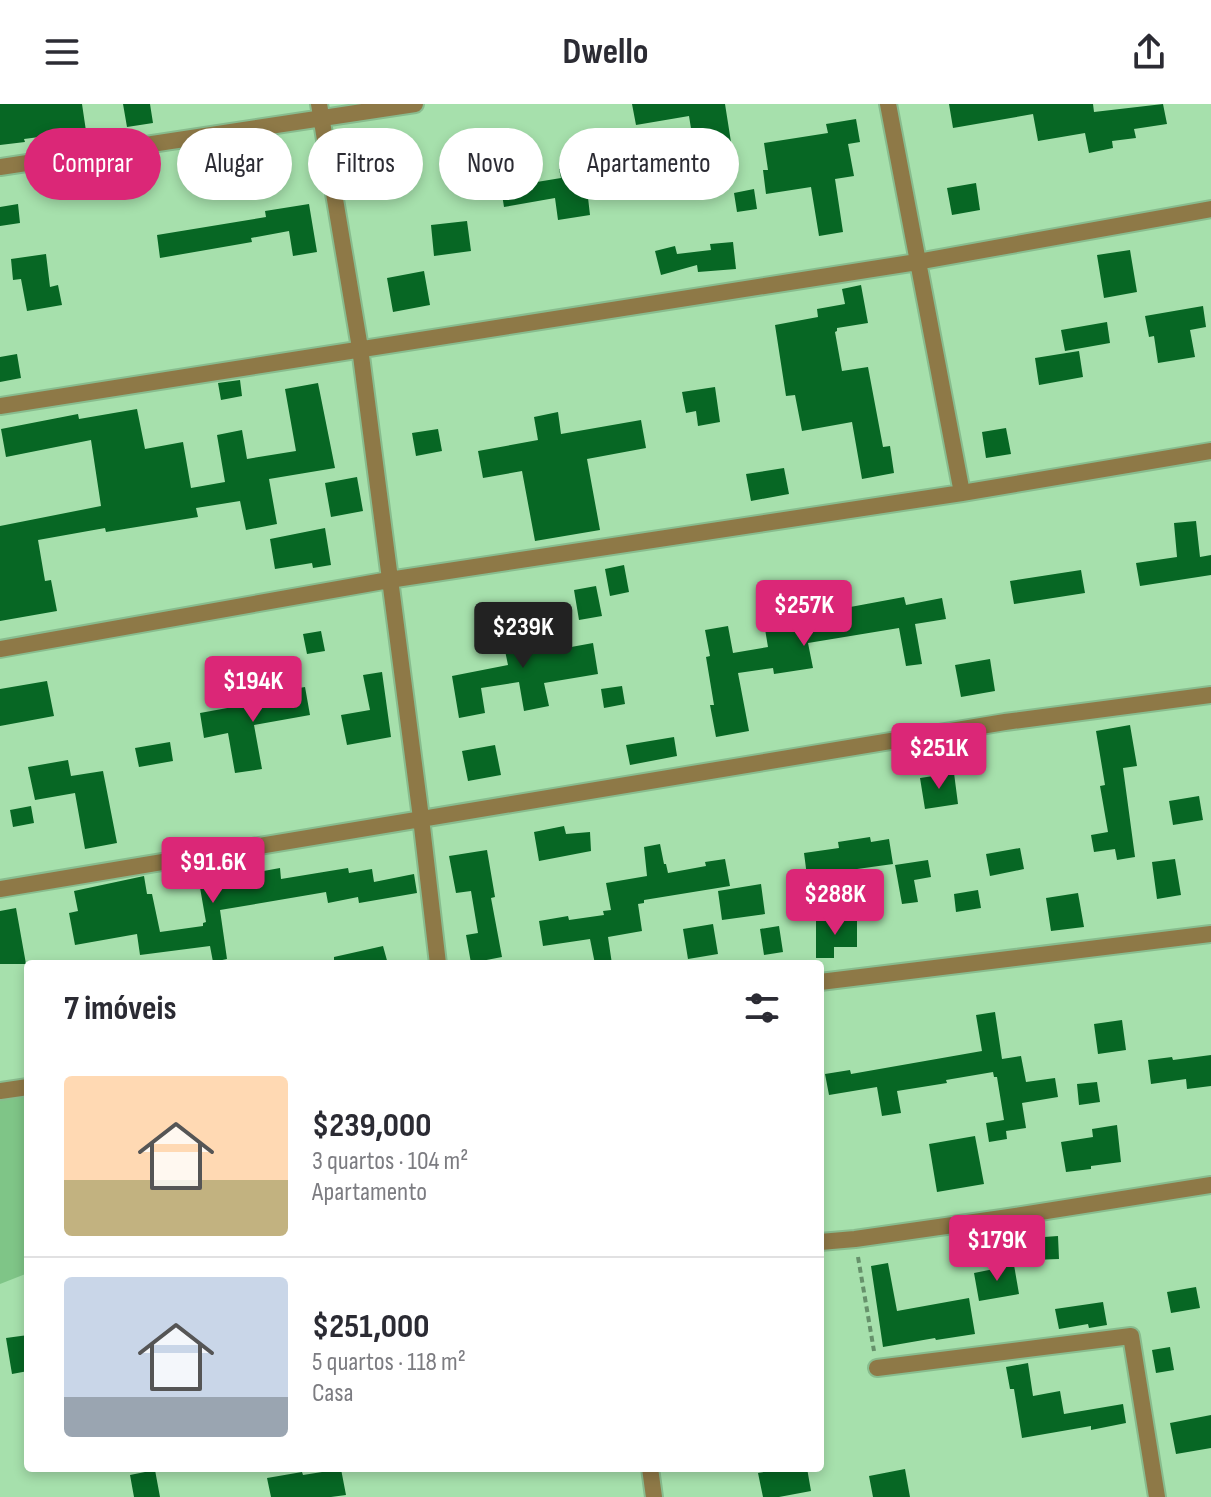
<!DOCTYPE html>
<html lang="pt">
<head>
<meta charset="utf-8">
<style>
  body { margin:0; font-family:"Sofia Sans Condensed",sans-serif; background:#f2f2f3; color:#2b2b33; height:100vh; display:flex; flex-direction:column; font-size:30px; white-space:nowrap }
  * { box-sizing:border-box; margin:0 }
  p { font-size:26px; color:#7c7c81 }
  .icon { flex:none; width:44px; height:44px; fill:none; stroke:currentColor; stroke-width:2; stroke-linecap:round; stroke-linejoin:round }
  .map { position:relative; flex:1; overflow:hidden }
  .side { position:absolute; left:24px; top:856px; width:800px; height:512px; display:flex; flex-direction:column; background:#fff; border-radius:8px; box-shadow:0 4px 12px #0003 }
  .side>* { flex:none }
  .hud { position:absolute; left:24px; top:24px; width:800px; height:72px; display:flex; gap:16px }
  .price { position:absolute; translate:-50% -68px; padding:0 18px; border-radius:8px; background:#db2777; color:#fff; font-size:26px; line-height:52px; filter:drop-shadow(0 2px 4px #0008) }
  .price::after { content:''; position:absolute; left:50%; top:48px; width:24px; height:18px; margin-left:-12px; background:inherit; clip-path:polygon(0 0,100% 0,50% 100%) }
  .price.active { background:#222; color:#fff }
  ul { padding:0; list-style:none }
  li { display:flex; align-items:center; gap:24px; height:200px; padding:0 40px }
  li+li { border-top:2px solid #e1e1e2 }
  li span { display:grid; place-items:center; flex:none; width:224px; height:160px; border-radius:8px; color:#555 }
  li>.icon { margin-inline-start:auto }
  span .icon { width:96px; height:96px; fill:#fffc; stroke-width:1 }
  li b { font-size:34px }
  h2 { display:flex; justify-content:space-between; align-items:center; height:96px; padding:0 40px; font-size:34px }
  .pill { padding:0 28px; border-radius:36px; background:#fff; box-shadow:0 4px 12px #0003; font-size:28px; line-height:72px }
  .pill.active { background:#db2777; color:#fff }
  header { display:flex; justify-content:space-between; align-items:center; height:104px; padding:0 40px; background:#fff; font-size:36px; font-weight:700 }
  .map>svg:first-child { display:block }
  .green { fill:#7fc587 }
  .building { fill:#076724 }
  .lines { fill:none; stroke-linecap:round; stroke-linejoin:round }
  .minor-casing { stroke:#88bc8e; stroke-width:20 }
  .path { stroke:#66916b; stroke-width:4; stroke-dasharray:6 4; stroke-linecap:butt }
  .minor { stroke:#8e7947; stroke-width:16 }
</style>
</head>
<body>
<header><svg class="icon" aria-label="menu" viewBox="0 0 24 24"><path d="M4 6h16M4 12h16M4 18h16"/></svg>Dwello<svg class="icon" aria-label="share" viewBox="0 0 24 24"><path d="M12 15V3M7 8l5-5 5 5M5 13v7h14v-7"/></svg></header>
<div class="map">
<svg width="1211" height="1393" viewBox="0 0 1211 1393">
  <rect width="100%" height="100%" fill="#a6e0ac"/>
  <path class="green" d="M 28,991 L 28,1169 L 0,1180 L 0,996 Z"/>
  <path class="building" d="M 0,0 L 82,0 L 86,27 L 24,35 L 25,38 L 0,41 Z
    M 123,0 L 150,0 L 153,19 L 127,23 Z
    M 632,0 L 725,0 L 731,38 L 694,43 L 689,12 L 636,21 Z
    M 949,0 L 1093,0 L 1094,8 L 1163,0 L 1167,20 L 1134,25 L 1136,34 L 1112,37 L 1113,44 L 1089,49 L 1085,29 L 1038,37 L 1033,10 L 953,24 Z
    M 856,15 L 860,38 L 848,40 L 854,72 L 835,75 L 843,128 L 819,132 L 811,83 L 766,90 L 763,66 L 768,66 L 764,39 L 828,29 L 826,20 Z
    M 396,27 L 401,62 L 371,67 L 366,32 Z
    M 605,57 L 609,81 L 587,85 L 590,111 L 558,116 L 555,94 L 504,103 L 501,84 L 561,74 L 559,65 Z
    M 976,79 L 980,106 L 952,111 L 947,84 Z
    M 754,85 L 757,105 L 737,108 L 734,89 Z
    M 18,100 L 20,119 L 0,122 L 0,103 Z
    M 309,100 L 317,148 L 293,152 L 289,127 L 251,134 L 252,138 L 160,154 L 157,131 L 266,113 L 265,107 Z
    M 467,117 L 471,147 L 434,152 L 431,121 Z
    M 733,138 L 736,165 L 698,168 L 697,161 L 661,171 L 655,147 L 675,142 L 677,150 L 711,146 L 710,140 Z
    M 1130,146 L 1137,188 L 1104,194 L 1097,151 Z
    M 46,150 L 50,183 L 58,181 L 62,201 L 27,207 L 21,175 L 13,176 L 11,155 Z
    M 424,167 L 430,201 L 393,208 L 387,174 Z
    M 861,181 L 868,219 L 837,224 L 837,227 L 835,228 L 842,267 L 868,263 L 883,343 L 890,342 L 894,369 L 862,375 L 852,318 L 802,327 L 795,291 L 786,292 L 775,221 L 818,213 L 817,205 L 845,200 L 842,185 Z
    M 1203,202 L 1206,223 L 1190,226 L 1195,253 L 1158,259 L 1154,232 L 1149,233 L 1145,212 Z
    M 1107,218 L 1110,239 L 1065,247 L 1061,226 Z
    M 1079,247 L 1083,273 L 1039,281 L 1035,254 Z
    M 17,250 L 21,274 L 0,278 L 0,253 Z
    M 240,276 L 242,292 L 221,296 L 218,279 Z
    M 318,279 L 335,364 L 269,375 L 277,420 L 246,426 L 240,397 L 196,404 L 198,413 L 106,428 L 105,424 L 38,436 L 45,477 L 51,476 L 57,507 L 0,517 L 0,422 L 101,402 L 91,336 L 6,353 L 1,325 L 78,310 L 79,315 L 137,305 L 145,345 L 183,338 L 191,384 L 225,378 L 217,331 L 242,326 L 247,355 L 296,347 L 285,285 Z
    M 715,283 L 720,318 L 698,322 L 696,307 L 686,309 L 682,288 Z
    M 558,308 L 561,330 L 641,316 L 646,344 L 587,355 L 600,426 L 535,437 L 522,367 L 483,374 L 478,347 L 538,336 L 534,313 Z
    M 1006,324 L 1011,350 L 986,354 L 982,328 Z
    M 438,325 L 442,347 L 416,352 L 412,329 Z
    M 784,364 L 789,390 L 751,397 L 746,370 Z
    M 357,373 L 363,407 L 331,413 L 325,379 Z
    M 1196,417 L 1200,453 L 1211,451 L 1211,471 L 1140,482 L 1136,459 L 1177,453 L 1174,419 Z
    M 325,424 L 331,461 L 313,464 L 312,459 L 275,465 L 270,435 Z
    M 624,461 L 629,488 L 610,492 L 605,465 Z
    M 1081,466 L 1085,489 L 1014,500 L 1010,477 Z
    M 596,482 L 602,512 L 579,516 L 574,486 Z
    M 904,493 L 906,501 L 942,494 L 946,515 L 915,520 L 922,560 L 906,562 L 899,524 L 808,539 L 813,564 L 774,570 L 773,564 L 738,569 L 749,627 L 716,633 L 710,601 L 714,601 L 706,553 L 710,552 L 705,526 L 728,522 L 733,549 L 768,543 L 763,513 L 801,506 L 802,512 Z
    M 527,513 L 533,550 L 593,539 L 598,570 L 544,579 L 549,602 L 524,607 L 519,578 L 481,584 L 485,609 L 459,614 L 452,572 L 508,561 L 499,518 Z
    M 321,527 L 325,547 L 307,550 L 303,530 Z
    M 990,555 L 995,587 L 961,593 L 955,561 Z
    M 382,568 L 391,633 L 347,641 L 341,611 L 370,606 L 363,571 Z
    M 47,577 L 54,612 L 0,622 L 0,585 Z
    M 622,582 L 625,600 L 604,604 L 601,585 Z
    M 305,583 L 310,611 L 254,621 L 262,665 L 235,669 L 228,629 L 204,634 L 200,609 L 265,597 L 264,590 Z
    M 1130,621 L 1137,662 L 1123,664 L 1135,753 L 1117,756 L 1115,745 L 1094,748 L 1091,731 L 1108,728 L 1100,682 L 1105,681 L 1096,627 Z
    M 674,633 L 677,652 L 630,661 L 626,641 Z
    M 170,638 L 173,657 L 139,663 L 135,644 Z
    M 495,641 L 501,671 L 468,677 L 462,647 Z
    M 68,656 L 71,672 L 103,667 L 117,739 L 85,745 L 75,689 L 35,696 L 28,663 Z
    M 954,669 L 958,700 L 925,705 L 920,674 Z
    M 1199,692 L 1203,716 L 1173,721 L 1169,697 Z
    M 31,702 L 34,719 L 13,723 L 10,706 Z
    M 564,722 L 566,730 L 590,728 L 591,747 L 539,757 L 534,728 Z
    M 870,733 L 871,738 L 889,735 L 893,760 L 807,772 L 804,749 L 839,744 L 838,738 Z
    M 660,740 L 664,760 L 666,760 L 668,769 L 706,762 L 705,758 L 725,755 L 730,782 L 644,796 L 644,799 L 638,800 L 642,827 L 608,833 L 612,860 L 595,860 L 590,835 L 543,842 L 539,817 L 568,812 L 569,816 L 604,811 L 603,807 L 611,806 L 606,779 L 647,772 L 644,743 Z
    M 1020,744 L 1024,765 L 990,772 L 986,750 Z
    M 487,746 L 495,793 L 491,794 L 502,853 L 471,859 L 466,831 L 478,829 L 471,787 L 456,789 L 449,752 Z
    M 1175,755 L 1181,791 L 1157,795 L 1152,758 Z
    M 928,756 L 931,773 L 914,776 L 918,798 L 902,800 L 895,761 Z
    M 280,764 L 281,775 L 348,764 L 349,769 L 372,765 L 374,778 L 414,770 L 417,789 L 359,799 L 358,793 L 328,799 L 326,788 L 220,806 L 227,855 L 213,858 L 210,842 L 140,851 L 137,830 L 75,841 L 69,809 L 78,807 L 74,787 L 144,772 L 147,790 L 152,790 L 160,828 L 203,822 L 203,819 L 206,818 L 198,772 L 219,769 L 220,775 Z
    M 761,780 L 765,810 L 722,816 L 718,787 Z
    M 978,786 L 981,804 L 956,808 L 954,790 Z
    M 1078,789 L 1084,823 L 1051,827 L 1046,794 Z
    M 16,804 L 26,860 L 0,860 L 0,807 Z
    M 816,816 L 857,817 L 857,843 L 834,843 L 834,854 L 816,854 Z
    M 713,820 L 718,850 L 688,855 L 683,825 Z
    M 779,822 L 783,848 L 764,851 L 760,825 Z
    M 383,842 L 388,860 L 334,860 L 334,853 Z
    M 995,908 L 1002,955 L 1021,952 L 1026,978 L 1055,974 L 1058,993 L 1022,999 L 1026,1024 L 1006,1027 L 1007,1035 L 989,1038 L 986,1019 L 1004,1016 L 997,973 L 994,973 L 993,968 L 946,976 L 947,979 L 897,987 L 901,1009 L 882,1012 L 877,983 L 829,991 L 825,970 L 850,966 L 851,970 L 982,947 L 976,911 Z
    M 1122,916 L 1126,946 L 1098,950 L 1094,920 Z
    M 1211,951 L 1211,982 L 1187,985 L 1186,975 L 1151,980 L 1148,956 L 1172,953 L 1173,956 Z
    M 1097,978 L 1100,998 L 1079,1001 L 1077,980 Z
    M 1117,1021 L 1121,1058 L 1091,1062 L 1091,1065 L 1066,1068 L 1061,1038 L 1093,1033 L 1092,1025 Z
    M 975,1032 L 984,1080 L 937,1088 L 929,1040 Z
    M 1058,1132 L 1059,1155 L 1031,1156 L 1030,1134 Z
    M 888,1159 L 897,1207 L 969,1194 L 975,1230 L 936,1236 L 935,1234 L 883,1243 L 871,1162 Z
    M 1014,1161 L 1019,1190 L 979,1197 L 974,1169 Z
    M 1196,1183 L 1200,1204 L 1171,1209 L 1167,1188 Z
    M 1103,1198 L 1107,1221 L 1089,1224 L 1088,1220 L 1059,1225 L 1055,1205 Z
    M 28,1231 L 28,1267 L 12,1270 L 6,1234 Z
    M 1170,1243 L 1174,1266 L 1156,1269 L 1152,1246 Z
    M 1028,1259 L 1033,1292 L 1060,1287 L 1064,1310 L 1123,1300 L 1126,1319 L 1091,1326 L 1091,1322 L 1022,1334 L 1014,1285 L 1010,1285 L 1006,1263 Z
    M 1211,1311 L 1211,1344 L 1176,1350 L 1170,1319 Z
    M 787,1364 L 807,1364 L 811,1387 L 779,1393 L 763,1393 L 758,1369 Z
    M 341,1365 L 346,1391 L 331,1393 L 271,1393 L 267,1374 L 302,1368 L 303,1371 Z
    M 905,1365 L 910,1393 L 873,1393 L 869,1372 Z
    M 155,1366 L 160,1393 L 134,1393 L 130,1371 Z"/>
  <g class="lines">
    <defs>
      <path id="minor" d="M 319,0 L 360,244 L 421,714 L 438,860
        M 888,0 L 962,389
        M 0,63 L 415,0
        M 0,302 L 917,158 L 1211,105
        M 0,545 L 389,476 L 962,389 L 1211,347
        M 0,785 L 1005,618 L 1211,591
        M 820,878 L 1211,830
        M 0,987 L 28,983
        M 820,1138 L 855,1135 L 1002,1114 L 1211,1081
        M 877,1264 L 1131,1232 L 1157,1393
        M 650,1364 L 654,1393"/>
    </defs>
    <use href="#minor" class="minor-casing"/>
    <path class="path" d="M 858,1153 L 874,1247"/>
    <use href="#minor" class="minor"/>
  </g>
</svg>
<b class="price" style="left:804px;top:544px">$257K</b>
<b class="price active" style="left:523px;top:566px">$239K</b>
<b class="price" style="left:253px;top:620px">$194K</b>
<b class="price" style="left:939px;top:687px">$251K</b>
<b class="price" style="left:213px;top:801px">$91.6K</b>
<b class="price" style="left:835px;top:833px">$288K</b>
<b class="price" style="left:997px;top:1179px">$179K</b>
<div class="hud">
<a class="pill active">Comprar</a>
<a class="pill">Alugar</a>
<a class="pill">Filtros</a>
<a class="pill">Novo</a>
<a class="pill">Apartamento</a>
</div>
<section class="side">
<h2>7 imóveis<svg class="icon" aria-label="filters" viewBox="0 0 24 24"><path d="M4 7h16M4 17h16"/><circle cx="9" cy="7" r="2"/><circle cx="15" cy="17" r="2"/></svg></h2>
<ul>
<li><span style="background:linear-gradient(#ffd9b3 65%,#c2b280 0)"><svg class="icon" aria-label="home" viewBox="0 0 24 24"><path d="M3 11l9-7 9 7M6 9v11h12V9"/></svg></span><div><b>$239,000</b><p>3 quartos · 104 m²</p><p>Apartamento</p></div></li>
<li><span style="background:linear-gradient(#c9d6e8 75%,#9aa5b1 0)"><svg class="icon" aria-label="home" viewBox="0 0 24 24"><path d="M3 11l9-7 9 7M6 9v11h12V9"/></svg></span><div><b>$251,000</b><p>5 quartos · 118 m²</p><p>Casa</p></div></li>
</ul>
</section>
</div>
</body>
</html>
